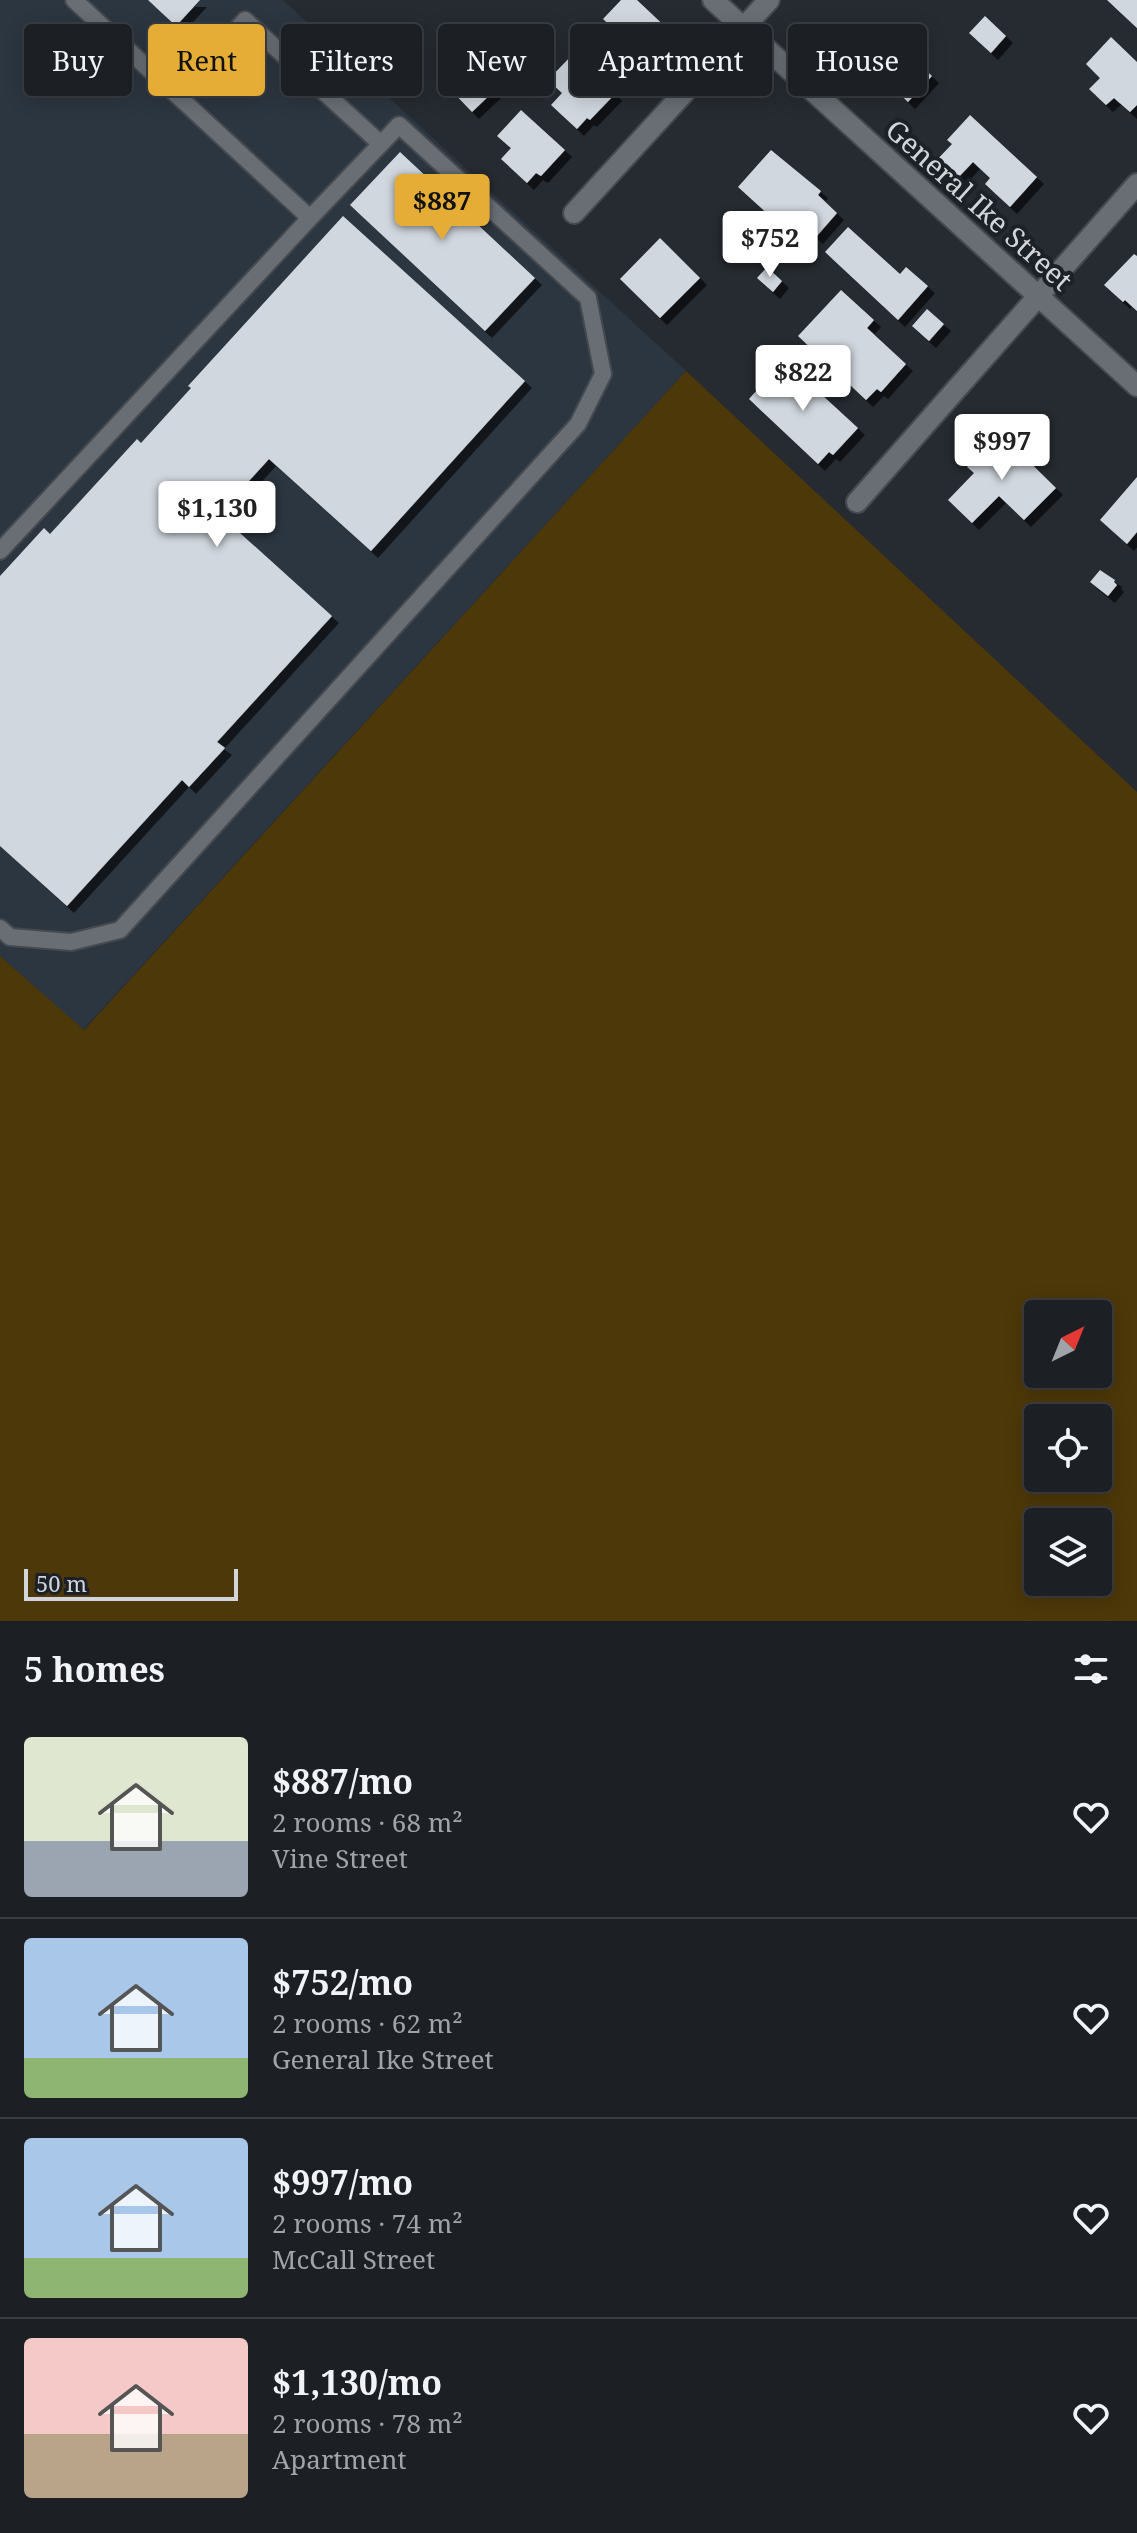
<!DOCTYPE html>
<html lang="en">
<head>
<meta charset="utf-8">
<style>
  body { margin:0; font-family:"Noto Serif",serif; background:#292d32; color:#f1f3f6; height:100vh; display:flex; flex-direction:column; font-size:30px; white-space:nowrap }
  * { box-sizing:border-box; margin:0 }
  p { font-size:26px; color:#a0a3a7 }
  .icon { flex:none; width:44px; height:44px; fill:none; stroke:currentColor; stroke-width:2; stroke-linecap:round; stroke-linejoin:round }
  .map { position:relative; height:1621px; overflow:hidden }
  .drawer { display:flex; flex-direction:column; background:#1c2025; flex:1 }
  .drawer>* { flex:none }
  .guide { position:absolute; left:24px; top:24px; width:1090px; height:72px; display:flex; gap:16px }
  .needle { width:52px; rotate:43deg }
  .fabs { position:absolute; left:1024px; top:1300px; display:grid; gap:16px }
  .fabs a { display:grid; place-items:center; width:88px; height:88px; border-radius:8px; background:#1c2025; box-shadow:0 4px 20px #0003,0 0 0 2px #3a3e42; font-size:40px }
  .scale { position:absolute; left:24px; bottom:20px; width:214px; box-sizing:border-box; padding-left:8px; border:4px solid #d2d5d9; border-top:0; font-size:22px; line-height:28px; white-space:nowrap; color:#d2d5d9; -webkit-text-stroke:6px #1c2127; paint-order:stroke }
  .price { position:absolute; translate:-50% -68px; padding:0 18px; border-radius:8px; background:#fff; color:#222; font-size:26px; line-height:52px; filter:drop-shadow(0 2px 4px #0008) }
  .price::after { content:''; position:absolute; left:50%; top:48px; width:24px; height:18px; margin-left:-12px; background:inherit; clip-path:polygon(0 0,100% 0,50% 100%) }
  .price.current { background:#e5ad36; color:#111 }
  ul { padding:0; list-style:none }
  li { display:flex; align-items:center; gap:24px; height:200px; padding:0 24px }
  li+li { border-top:2px solid #3a3e42 }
  li span { display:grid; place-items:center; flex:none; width:224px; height:160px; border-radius:8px; color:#555 }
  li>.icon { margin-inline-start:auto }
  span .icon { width:96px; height:96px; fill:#fffc; stroke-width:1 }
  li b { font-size:34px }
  h2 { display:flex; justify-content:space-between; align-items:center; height:96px; padding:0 24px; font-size:34px }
  .tag { padding:0 28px; border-radius:8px; background:#1c2025; box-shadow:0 4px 20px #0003,0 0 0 2px #3a3e42; font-size:28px; line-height:72px }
  .tag.current { background:#e5ad36; color:#111 }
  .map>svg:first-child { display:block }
  .built { fill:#2c3640 }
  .green { fill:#4d3809; fill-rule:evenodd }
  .building { fill:#d1d7df; filter:url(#shadow) }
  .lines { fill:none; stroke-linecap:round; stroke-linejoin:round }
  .service-casing { stroke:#46494e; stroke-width:20 }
  .minor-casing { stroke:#46494e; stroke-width:24 }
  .service { stroke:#686e74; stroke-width:16 }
  .minor { stroke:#686e74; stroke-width:20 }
  .labels { text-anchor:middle; stroke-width:8; stroke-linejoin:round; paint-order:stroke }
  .street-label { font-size:28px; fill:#d2d5d9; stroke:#1c2127 }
</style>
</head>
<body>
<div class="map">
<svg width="1137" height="1621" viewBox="0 0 1137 1621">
  <defs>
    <filter id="shadow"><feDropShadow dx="7" dy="7" stdDeviation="0" flood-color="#0009"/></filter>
  </defs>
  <rect width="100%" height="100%" fill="#262b31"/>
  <path class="built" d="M 0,0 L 283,0 L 686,371 L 83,1030 L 0,956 Z"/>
  <path class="green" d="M 686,371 L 1137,792 L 1137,1621 L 0,1621 L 0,956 L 84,1030 ZM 1038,1314 L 1098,1314 L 1098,1374 L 1038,1374 ZM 1038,1418 L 1098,1418 L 1098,1478 L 1038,1478 ZM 1038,1522 L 1098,1522 L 1098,1582 L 1038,1582 Z"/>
  <path class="building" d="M 148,0 L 200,0 L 176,26 Z
    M 621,0 L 637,0 L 672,33 L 642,65 L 635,59 L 629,66 L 606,44 L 617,32 L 603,19 Z
    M 1107,0 L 1137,0 L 1137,28 Z
    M 985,16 L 1006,36 L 991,53 L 969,33 Z
    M 880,27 L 932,76 L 908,102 L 887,82 L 884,85 L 876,77 L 878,74 L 855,53 Z
    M 1111,37 L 1137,62 L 1137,105 L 1130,112 L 1114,98 L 1106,105 L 1089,89 L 1100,78 L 1086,64 Z
    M 573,54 L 604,82 L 606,80 L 613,87 L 611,89 L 615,94 L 590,120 L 587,118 L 577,129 L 551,105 L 562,93 L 548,80 Z
    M 471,67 L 494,91 L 472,112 L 449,88 Z
    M 521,110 L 565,150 L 541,176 L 536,173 L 527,183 L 501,159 L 511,148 L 497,136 Z
    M 970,115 L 1037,177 L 1010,207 L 985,184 L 990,178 L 973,162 L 954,182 L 933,164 L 952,144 L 947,140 Z
    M 771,150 L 821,191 L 818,195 L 837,213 L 816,237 L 792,215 L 781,226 L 738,187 Z
    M 400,152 L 535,278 L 485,331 L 350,205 Z
    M 343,216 L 525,381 L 371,551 L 269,459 L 219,514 L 332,616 L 217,742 L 225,748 L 189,787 L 182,780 L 67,906 L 0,846 L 0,576 L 44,528 L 50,534 L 137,439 L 141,443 L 191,388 L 188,386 Z
    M 848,227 L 900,274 L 906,267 L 928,286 L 898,320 L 825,252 Z
    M 660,238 L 700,278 L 660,318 L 620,279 Z
    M 1134,254 L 1137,256 L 1137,311 L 1125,300 L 1123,302 L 1104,285 Z
    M 767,267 L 782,281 L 773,292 L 757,278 Z
    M 841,290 L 874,320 L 867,328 L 906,364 L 881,392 L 877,389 L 866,400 L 798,336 Z
    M 927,309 L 944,324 L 929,341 L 912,326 Z
    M 784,360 L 858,428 L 833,455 L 829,452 L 818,464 L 749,399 Z
    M 1000,433 L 1056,488 L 1024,520 L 999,496 L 972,523 L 948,500 L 974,473 L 967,467 Z
    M 1137,477 L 1137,532 L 1127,544 L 1100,520 Z
    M 1100,570 L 1115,580 L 1114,582 L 1117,585 L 1108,596 L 1090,582 Z"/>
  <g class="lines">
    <defs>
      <path id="service" d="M 177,95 L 245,20 L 381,144
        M 0,551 L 310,218 L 74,0
        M 0,928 L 10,937 L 71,942 L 120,930 L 578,424 L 603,374 L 588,298 L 399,125 L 310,218"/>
      <path id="minor" d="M 713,0 L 1137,386
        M 574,213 L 769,0
        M 857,502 L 1137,184"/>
    </defs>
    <use href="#service" class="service-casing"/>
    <use href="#minor" class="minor-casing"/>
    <use href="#service" class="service"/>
    <use href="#minor" class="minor"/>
  </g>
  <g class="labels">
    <g class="street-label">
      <text transform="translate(979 205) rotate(42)" y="10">General Ike Street</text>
    </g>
  </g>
</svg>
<div class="fabs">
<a><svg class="needle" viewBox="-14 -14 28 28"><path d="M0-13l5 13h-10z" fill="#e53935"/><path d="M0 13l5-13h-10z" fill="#a0a3a7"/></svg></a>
<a><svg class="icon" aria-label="locate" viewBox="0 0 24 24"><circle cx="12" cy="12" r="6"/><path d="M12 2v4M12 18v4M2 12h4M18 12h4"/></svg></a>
<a><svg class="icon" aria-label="layers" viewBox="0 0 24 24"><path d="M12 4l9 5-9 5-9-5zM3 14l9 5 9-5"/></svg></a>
</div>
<div class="scale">50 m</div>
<b class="price current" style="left:442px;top:242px">$887</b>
<b class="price" style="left:770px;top:279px">$752</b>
<b class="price" style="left:803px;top:413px">$822</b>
<b class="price" style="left:1002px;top:482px">$997</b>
<b class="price" style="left:217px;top:549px">$1,130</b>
<div class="guide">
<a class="tag">Buy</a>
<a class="tag current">Rent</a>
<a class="tag">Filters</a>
<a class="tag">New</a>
<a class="tag">Apartment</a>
<a class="tag">House</a>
</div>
</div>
<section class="drawer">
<h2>5 homes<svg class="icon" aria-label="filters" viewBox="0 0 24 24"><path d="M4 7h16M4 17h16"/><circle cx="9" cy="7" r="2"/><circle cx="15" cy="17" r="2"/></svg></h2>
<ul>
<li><span style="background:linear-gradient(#dfe7d0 65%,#9aa5b1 0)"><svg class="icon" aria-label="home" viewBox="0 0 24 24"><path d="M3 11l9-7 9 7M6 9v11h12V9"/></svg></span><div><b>$887/mo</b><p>2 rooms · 68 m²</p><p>Vine Street</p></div><svg class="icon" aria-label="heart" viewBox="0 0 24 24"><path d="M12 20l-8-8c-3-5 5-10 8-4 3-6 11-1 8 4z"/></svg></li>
<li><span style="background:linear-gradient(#a9c7e8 75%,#8fb573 0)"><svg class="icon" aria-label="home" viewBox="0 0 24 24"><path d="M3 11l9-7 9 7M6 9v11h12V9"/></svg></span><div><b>$752/mo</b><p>2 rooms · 62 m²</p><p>General Ike Street</p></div><svg class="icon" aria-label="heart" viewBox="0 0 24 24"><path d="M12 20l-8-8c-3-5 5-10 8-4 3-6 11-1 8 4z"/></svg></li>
<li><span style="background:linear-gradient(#a9c7e8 75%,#8fb573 0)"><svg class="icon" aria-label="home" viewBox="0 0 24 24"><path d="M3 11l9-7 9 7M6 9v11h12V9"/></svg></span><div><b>$997/mo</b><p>2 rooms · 74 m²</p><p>McCall Street</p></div><svg class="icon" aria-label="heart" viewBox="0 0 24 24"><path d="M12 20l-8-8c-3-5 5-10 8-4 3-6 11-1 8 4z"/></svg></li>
<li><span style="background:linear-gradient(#f6c9c9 60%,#b9a48a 0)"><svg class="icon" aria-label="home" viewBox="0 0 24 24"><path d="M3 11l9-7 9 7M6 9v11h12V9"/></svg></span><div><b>$1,130/mo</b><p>2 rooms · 78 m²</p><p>Apartment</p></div><svg class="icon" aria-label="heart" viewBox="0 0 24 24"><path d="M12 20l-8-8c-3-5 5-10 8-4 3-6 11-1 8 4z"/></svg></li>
</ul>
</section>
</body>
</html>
